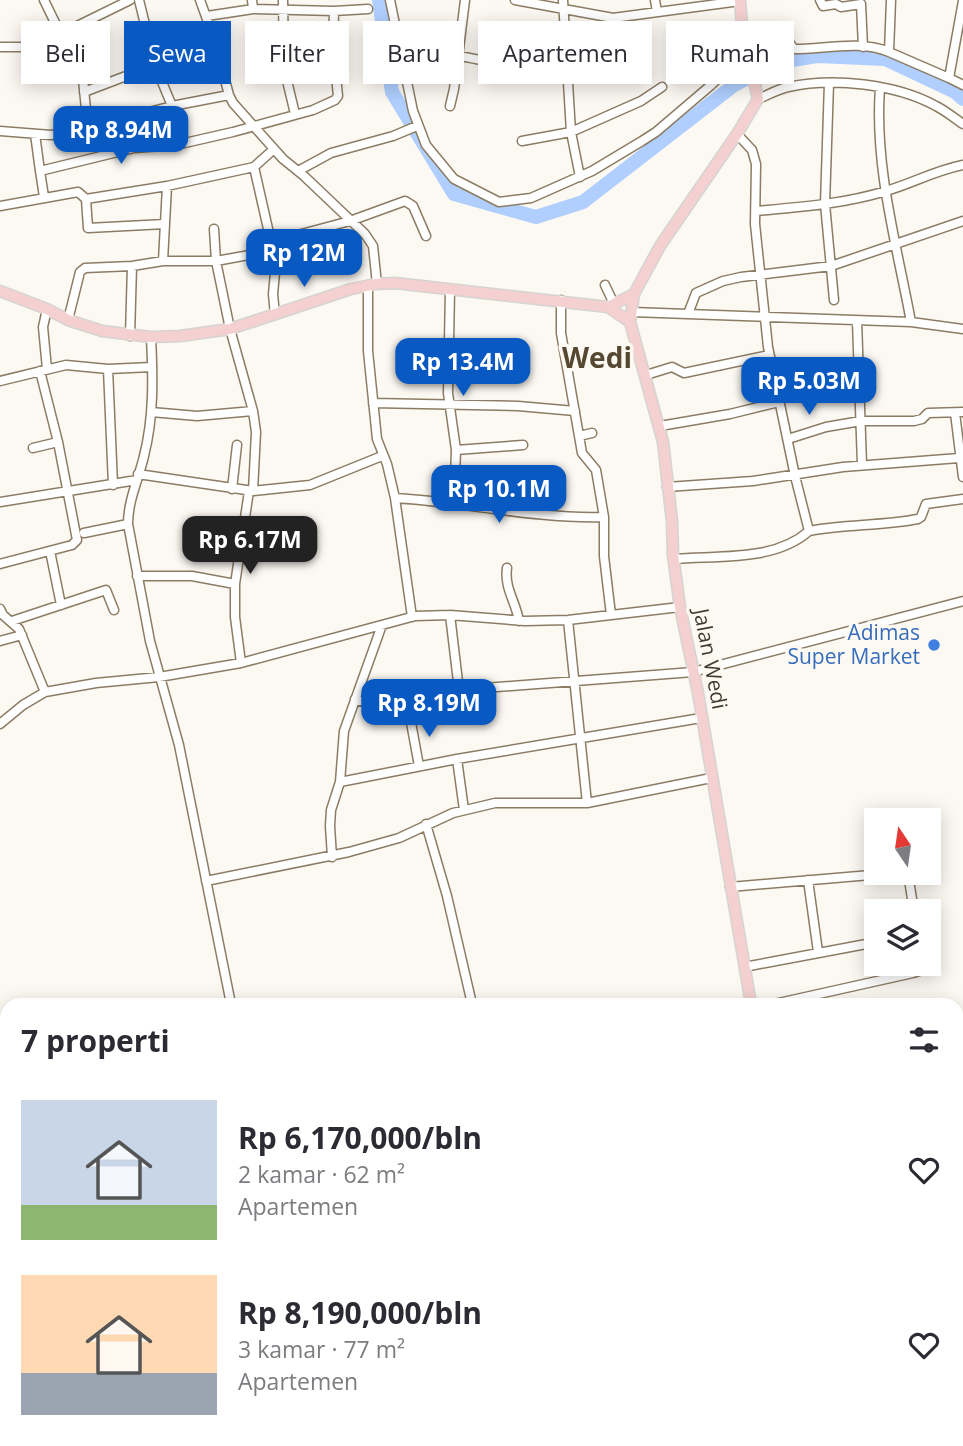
<!DOCTYPE html>
<html lang="id">
<head>
<meta charset="utf-8">
<style>
  body { margin:0; font-family:"Open Sans",sans-serif; background:#f7f7f7; color:#2b2b33; height:100vh; display:flex; flex-direction:column; font-size:26px; white-space:nowrap }
  * { box-sizing:border-box; margin:0 }
  p { font-size:23px; color:#7c7c81 }
  .icon { flex:none; width:38px; height:38px; fill:none; stroke:currentColor; stroke-width:2; stroke-linecap:round; stroke-linejoin:round }
  .map { position:relative; flex:1; overflow:hidden }
  .side { position:absolute; left:0px; top:998px; width:964px; height:450px; display:flex; flex-direction:column; background:#fff; border-radius:21px 21px 0 0; box-shadow:0 4px 18px #0003 }
  .side>* { flex:none }
  .hud { position:absolute; left:21px; top:21px; width:922px; height:63px; display:flex; gap:14px }
  .needle { width:46px; rotate:347deg }
  .buttons { position:absolute; left:864px; top:808px; display:grid; gap:14px }
  .buttons a { display:grid; place-items:center; width:77px; height:77px; border-radius:0px; background:#fff; box-shadow:0 4px 18px #0003; font-size:35px }
  .price { position:absolute; translate:-50% -60px; padding:0 16px; border-radius:14px; background:#0959c3; color:#fff; font-size:23px; line-height:46px; filter:drop-shadow(0 2px 4px #0008) }
  .price::after { content:''; position:absolute; left:50%; top:42px; width:21px; height:16px; margin-left:-10px; background:inherit; clip-path:polygon(0 0,100% 0,50% 100%) }
  .price.on { background:#222; color:#fff }
  ul { padding:0; list-style:none }
  li { display:flex; align-items:center; gap:21px; height:175px; padding:0 21px }
  li span { display:grid; place-items:center; flex:none; width:196px; height:140px; border-radius:0px; color:#555 }
  li>.icon { margin-inline-start:auto }
  span .icon { width:84px; height:84px; fill:#fffc; stroke-width:1 }
  li b { font-size:30px }
  h2 { display:flex; justify-content:space-between; align-items:center; height:84px; padding:0 21px; font-size:30px }
  .tag { padding:0 24px; border-radius:0px; background:#fff; box-shadow:0 4px 18px #0003; font-size:24px; line-height:63px }
  .tag.on { background:#0959c3; color:#fff }
  .map>svg:first-child { display:block }
  .lines { fill:none; stroke-linecap:round; stroke-linejoin:round }
  .river { stroke:#b0cfff; stroke-width:14 }
  .minor-casing { stroke:#8c7c64; stroke-width:11 }
  .major-casing { stroke:#d5d4d1; stroke-width:13 }
  .minor { stroke:#fff; stroke-width:8 }
  .major { stroke:#f4d0d0; stroke-width:10 }
  .shop-dot { fill:#3f7fe0; stroke:#fcf9f3; stroke-width:2.5 }
  .labels { text-anchor:middle; stroke-width:7; stroke-linejoin:round; paint-order:stroke }
  .shop-label { font-size:21px; fill:#366cbe; stroke:#fcf9f3; text-anchor:end }
  .street-label { font-size:21px; fill:#413a30; stroke:#fcf9f3 }
  .district-label { font-size:28px; font-weight:bold; fill:#564731; stroke:#fcf9f3 }
</style>
</head>
<body>
<div class="map">
<svg width="963" height="1446" viewBox="0 0 963 1446">
  <rect width="100%" height="100%" fill="#fcf9f3"/>
  <g class="lines">
    <path class="river" d="M 379,0 L 392,92 L 454,194 L 536,217 L 583,202 L 733,86 L 774,63 L 817,56 L 885,59 L 955,92 L 963,99"/>
    <defs>
      <path id="minor" d="M 44,0 L 62,37
        M 139,0 L 155,65
        M 200,0 L 214,39 L 229,95 L 233,103 L 283,159 L 304,176 L 365,234 L 373,246 L 377,284
        M 252,0 L 253,9 L 334,11 L 368,9
        M 283,0 L 284,68 L 295,114
        M 390,0 L 413,111 L 426,145 L 454,179 L 499,202 L 531,198 L 592,171 L 642,141 L 656,132 L 710,86 L 747,51
        M 515,0 L 613,18 L 740,1
        M 563,0 L 571,132 L 580,177
        M 655,0 L 657,12
        M 820,0 L 823,6 L 836,4 L 841,7 L 861,4 L 863,47
        M 963,1 L 949,78 L 963,85
        M 207,16 L 253,9
        M 745,42 L 782,33 L 794,49 C 825,49 861,40 889,52 L 891,0
        M 0,47 L 47,47 L 71,29 L 130,0
        M 401,50 C 458,50 512,70 568,77
        M 889,52 L 949,78
        M 829,83 L 825,204 L 834,300
        M 880,88 C 874,166 897,246 911,322
        M 84,92 L 155,65 L 172,106 L 229,95
        M 758,99 C 768,95 778,89 788,87 C 833,77 896,84 936,106 C 946,111 954,118 963,124
        M 450,106 L 454,89 L 465,0
        M 88,128 L 172,106
        M 0,131 L 51,135 L 88,130 L 83,79 L 71,29
        M 35,134 L 40,171 L 134,148 L 176,145 L 233,132 L 313,110 L 335,100 L 338,96 L 333,48 L 334,11
        M 522,141 L 571,132 L 641,101 L 662,87
        M 40,171 L 44,197
        M 298,171 L 331,153 L 393,136 L 417,126
        M 86,199 L 167,186 L 254,167
        M 0,206 L 78,192 L 86,199 L 88,228 L 165,224
        M 756,211 C 800,207 844,204 886,191 C 913,183 934,171 963,165
        M 214,229 L 216,261 L 230,329 L 253,411 L 256,432 L 253,491
        M 271,242 L 350,221 L 405,201 L 413,206 L 426,236
        M 163,261 L 167,186
        M 368,285 L 368,351 L 377,439 L 387,464 L 395,498 L 412,617
        M 605,285 L 614,304
        M 450,290 L 448,393 L 456,450 L 454,504
        M 561,300 L 561,333 L 582,453 L 596,470 L 604,517 L 604,556 L 611,615
        M 47,309 L 43,327 L 47,369
        M 632,312 L 911,322 L 963,329
        M 688,314 L 696,293 L 723,281 L 741,277 L 831,266 L 963,221
        M 275,315 L 273,294 L 276,262
        M 68,320 L 80,272 L 85,268 L 132,266 L 163,261 L 216,261 L 260,253 L 271,242 L 254,167 L 274,149
        M 857,321 L 862,465
        M 130,336 L 132,266
        M 151,337 C 153,377 154,417 144,456 C 139,478 128,500 128,524 L 150,641 L 179,745 L 231,1004
        M 108,369 L 152,367
        M 646,375 L 672,367 L 684,373 L 769,355
        M 0,381 L 66,365 L 108,369 L 113,485
        M 373,403 L 518,406 L 575,411
        M 151,412 L 197,416 L 253,411
        M 955,413 L 963,477
        M 660,426 L 730,414 L 779,402
        M 579,436 L 592,433
        M 788,439 L 826,427 L 861,421 L 914,421 L 922,419 L 928,413 L 963,412
        M 33,448 L 58,442
        M 456,450 L 523,445
        M 138,474 L 253,491 L 310,485 L 382,456
        M 667,487 L 753,481 L 843,467 L 959,458
        M 232,489 L 237,445
        M 395,498 C 465,502 533,519 604,517
        M 0,502 L 137,480
        M 809,531 C 845,524 882,526 918,519 L 921,517 L 926,504 L 963,499
        M 84,533 L 128,524
        M 50,551 L 61,605
        M 673,559 C 718,555 774,562 809,531 L 795,476 L 768,347 L 755,224 L 756,164 L 752,150 L 737,134
        M 0,564 L 72,545 L 77,540 L 58,442 L 40,371
        M 507,568 C 504,588 516,602 519,621
        M 137,576 L 192,576 L 235,584
        M 0,609 L 3,615 L 19,629 L 45,692
        M 568,620 L 587,803
        M 12,621 L 106,590 L 114,610
        M 0,641 L 22,635
        M 241,663 L 235,617 L 235,584 L 249,491
        M 459,690 L 693,672 L 963,601
        M 355,699 L 410,717 L 458,716 L 459,690 L 450,615
        M 410,717 L 419,766
        M 0,724 L 23,705 L 45,692 L 96,683 L 159,677 L 241,663 L 415,616 L 450,615 L 525,621 L 568,620 L 680,607
        M 457,759 L 464,810
        M 340,782 L 457,759 L 701,718
        M 426,824 L 447,896 L 472,1004
        M 332,857 L 330,826 L 331,810 L 340,782 L 344,731 L 382,625
        M 908,873 L 914,912
        M 808,880 L 818,952
        M 206,881 L 349,852 L 399,838 L 453,813 L 495,803 L 587,803 L 711,778
        M 730,887 L 894,873
        M 744,967 L 877,942
        M 774,1004 L 913,973 L 919,971 L 921,964
        M 0,1100 L 7,1130
        M 79,1440 L 81,1446
        M 127,1440 L 128,1446
        M 227,1440 L 228,1446
        M 296,1440 L 297,1446
        M 340,1440 L 341,1446
        M 379,1440 L 380,1446
        M 564,1440 L 565,1446
        M 771,1440 L 772,1446
        M 928,1440 L 930,1446
        M 236,1446 L 274,1440"/>
      <path id="major" d="M 0,291 L 47,309 L 68,320 L 102,331 L 151,337 L 180,336 L 230,329 L 351,289 L 376,284 L 395,283 L 608,307 L 630,322
        M 634,294 L 660,246 L 737,134 L 758,99 L 742,26 L 740,0
        M 608,307 L 634,294 L 630,322 L 663,442 L 672,521 L 673,555 L 680,607 L 698,693 L 751,1004
        M 957,1290 L 963,1289
        M 843,1440 L 843,1446"/>
    </defs>
    <use href="#minor" class="minor-casing"/>
    <use href="#major" class="major-casing"/>
    <use href="#minor" class="minor"/>
    <use href="#major" class="major"/>
  </g>
  <circle class="shop-dot" cx="934" cy="645" r="7"/>
  <g class="labels">
    <g class="shop-label">
      <text x="920" y="640">Adimas<tspan x="920" dy="24">Super Market</tspan></text>
    </g>
    <g class="street-label">
      <text transform="translate(710 659) rotate(79)" y="7">Jalan Wedi</text>
    </g>
    <g class="district-label">
      <text x="597" y="368">Wedi</text>
    </g>
  </g>
</svg>
<div class="buttons">
<a><svg class="needle" viewBox="-14 -14 28 28"><path d="M0-13l5 13h-10z" fill="#e53935"/><path d="M0 13l5-13h-10z" fill="#7c7c81"/></svg></a>
<a><svg class="icon" aria-label="layers" viewBox="0 0 24 24"><path d="M12 4l9 5-9 5-9-5zM3 14l9 5 9-5"/></svg></a>
</div>
<b class="price" style="left:121px;top:166px">Rp 8.94M</b>
<b class="price" style="left:304px;top:289px">Rp 12M</b>
<b class="price" style="left:463px;top:398px">Rp 13.4M</b>
<b class="price" style="left:809px;top:417px">Rp 5.03M</b>
<b class="price" style="left:499px;top:525px">Rp 10.1M</b>
<b class="price on" style="left:250px;top:576px">Rp 6.17M</b>
<b class="price" style="left:429px;top:739px">Rp 8.19M</b>
<div class="hud">
<a class="tag">Beli</a>
<a class="tag on">Sewa</a>
<a class="tag">Filter</a>
<a class="tag">Baru</a>
<a class="tag">Apartemen</a>
<a class="tag">Rumah</a>
</div>
<section class="side">
<h2>7 properti<svg class="icon" aria-label="filters" viewBox="0 0 24 24"><path d="M4 7h16M4 17h16"/><circle cx="9" cy="7" r="2"/><circle cx="15" cy="17" r="2"/></svg></h2>
<ul>
<li><span style="background:linear-gradient(#c9d6e8 75%,#8fb573 0)"><svg class="icon" aria-label="home" viewBox="0 0 24 24"><path d="M3 11l9-7 9 7M6 9v11h12V9"/></svg></span><div><b>Rp 6,170,000/bln</b><p>2 kamar · 62 m²</p><p>Apartemen</p></div><svg class="icon" aria-label="heart" viewBox="0 0 24 24"><path d="M12 20l-8-8c-3-5 5-10 8-4 3-6 11-1 8 4z"/></svg></li>
<li><span style="background:linear-gradient(#ffd9b3 70%,#9aa5b1 0)"><svg class="icon" aria-label="home" viewBox="0 0 24 24"><path d="M3 11l9-7 9 7M6 9v11h12V9"/></svg></span><div><b>Rp 8,190,000/bln</b><p>3 kamar · 77 m²</p><p>Apartemen</p></div><svg class="icon" aria-label="heart" viewBox="0 0 24 24"><path d="M12 20l-8-8c-3-5 5-10 8-4 3-6 11-1 8 4z"/></svg></li>
</ul>
</section>
</div>
</body>
</html>
